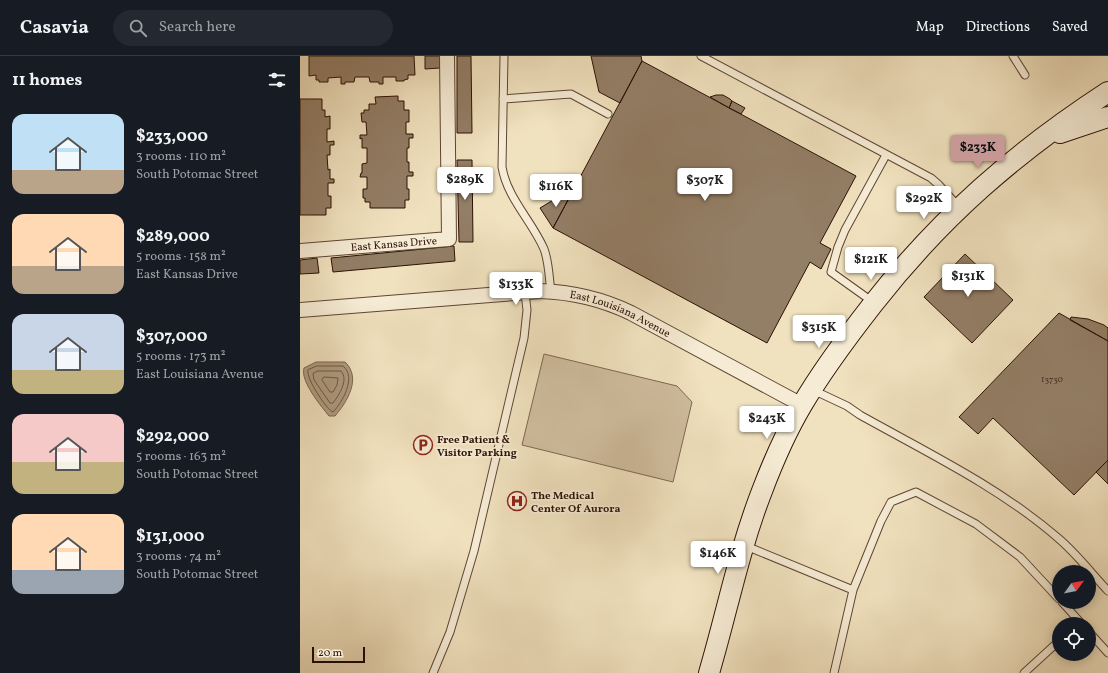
<!DOCTYPE html>
<html lang="en">
<head>
<meta charset="utf-8">
<style>
  body { margin:0; font-family:Vollkorn,serif; background:#242831; color:#f1f3f6; height:100vh; display:flex; flex-direction:column; font-size:15px; white-space:nowrap }
  * { box-sizing:border-box; margin:0 }
  p { font-size:13px; color:#9ea1a6 }
  .icon { flex:none; width:22px; height:22px; fill:none; stroke:currentColor; stroke-width:2; stroke-linecap:round; stroke-linejoin:round }
  .map { position:relative; flex:1; overflow:hidden }
  .side { display:flex; flex-direction:column; background:#171b24; width:300px }
  .side>* { flex:none }
  .needle { width:26px; rotate:57deg }
  .controls { position:absolute; left:752px; top:509px; display:grid; gap:8px }
  .controls a { display:grid; place-items:center; width:44px; height:44px; border-radius:50%; background:#171b24; box-shadow:0 2px 10px #0003; font-size:20px }
  .scale { position:absolute; left:12px; bottom:10px; width:53px; box-sizing:border-box; padding-left:4px; border:2px solid #2d1105; border-top:0; font-size:11px; line-height:14px; white-space:nowrap; color:#2d1105; -webkit-text-stroke:3px #f6ecd5; paint-order:stroke }
  .price { position:absolute; translate:-50% -34px; padding:0 9px; border-radius:4px; background:#fff; color:#222; font-size:13px; line-height:26px; filter:drop-shadow(0 1px 2px #0008) }
  .price::after { content:''; position:absolute; left:50%; top:24px; width:12px; height:9px; margin-left:-6px; background:inherit; clip-path:polygon(0 0,100% 0,50% 100%) }
  .price.current { background:#c59692; color:#111 }
  ul { padding:0; list-style:none }
  li { display:flex; align-items:center; gap:12px; height:100px; padding:0 12px }
  li span { display:grid; place-items:center; flex:none; width:112px; height:80px; border-radius:12px; color:#555 }
  li>.icon { margin-inline-start:auto }
  span .icon { width:48px; height:48px; fill:#fffc; stroke-width:1 }
  li b { font-size:17px }
  h2 { display:flex; justify-content:space-between; align-items:center; height:48px; padding:0 12px; font-size:17px }
  header { display:flex; align-items:center; gap:24px; box-sizing:border-box; height:56px; padding:0 20px; background:#171b24; border-bottom:1px solid #363941 }
  header strong { font-size:19px }
  nav { display:flex; gap:22px; margin-inline-start:auto; font-size:14px }
  .search { width:280px; height:36px; background:#242831; display:flex; align-items:center; gap:10px; box-sizing:border-box; padding:0 14px; border-radius:22px; color:#9ea1a6; font-size:15px }
  main { display:flex; flex:1; min-height:0 }
  .map>svg:first-child { display:block }
  .green { fill:#d0be9f; stroke:#7e6852 }
  .water { fill:#ae9b80; stroke:#7a644f }
  .lines { fill:none; stroke-linecap:round; stroke-linejoin:round }
  .shore { stroke:#6e5642; stroke-width:1 }
  .building { fill:#937e66; stroke:#2d1105 }
  .lane-casing { stroke:#5e4534; stroke-width:9 }
  .street-casing { stroke:#5e4534; stroke-width:16 }
  .secondary-casing { stroke:#2d1105; stroke-width:22 }
  .lane { stroke:#f6ecd5; stroke-width:7 }
  .street { stroke:#f6ecd5; stroke-width:14 }
  .secondary { stroke:#f6ecd5; stroke-width:20 }
  .labels { text-anchor:middle; stroke-width:3.5; stroke-linejoin:round; paint-order:stroke }
  .number-label { font-size:9px; fill:#462c1d }
  .street-label { font-size:11px; fill:#2d1105; stroke:#f6ecd5 }
  .poi-label { font-size:11px; font-weight:bold; fill:#2d1105; stroke:#f6ecd5; text-anchor:start }
</style>
</head>
<body>
<header>
<strong>Casavia</strong>
<div class="search"><svg class="icon" aria-label="search" viewBox="0 0 24 24"><circle cx="10" cy="10" r="6"/><path d="M15 15l6 6"/></svg>Search here</div>
<nav><a>Map</a><a>Directions</a><a>Saved</a></nav>
</header>
<main>
<section class="side">
<h2>11 homes<svg class="icon" aria-label="filters" viewBox="0 0 24 24"><path d="M4 7h16M4 17h16"/><circle cx="9" cy="7" r="2"/><circle cx="15" cy="17" r="2"/></svg></h2>
<ul>
<li><span style="background:linear-gradient(#bfe0f5 70%,#b9a48a 0)"><svg class="icon" aria-label="home" viewBox="0 0 24 24"><path d="M3 11l9-7 9 7M6 9v11h12V9"/></svg></span><div><b>$233,000</b><p>3 rooms · 110 m²</p><p>South Potomac Street</p></div></li>
<li><span style="background:linear-gradient(#ffd9b3 65%,#b9a48a 0)"><svg class="icon" aria-label="home" viewBox="0 0 24 24"><path d="M3 11l9-7 9 7M6 9v11h12V9"/></svg></span><div><b>$289,000</b><p>5 rooms · 158 m²</p><p>East Kansas Drive</p></div></li>
<li><span style="background:linear-gradient(#c9d6e8 70%,#c2b280 0)"><svg class="icon" aria-label="home" viewBox="0 0 24 24"><path d="M3 11l9-7 9 7M6 9v11h12V9"/></svg></span><div><b>$307,000</b><p>5 rooms · 173 m²</p><p>East Louisiana Avenue</p></div></li>
<li><span style="background:linear-gradient(#f6c9c9 60%,#c2b280 0)"><svg class="icon" aria-label="home" viewBox="0 0 24 24"><path d="M3 11l9-7 9 7M6 9v11h12V9"/></svg></span><div><b>$292,000</b><p>5 rooms · 163 m²</p><p>South Potomac Street</p></div></li>
<li><span style="background:linear-gradient(#ffd9b3 70%,#9aa5b1 0)"><svg class="icon" aria-label="home" viewBox="0 0 24 24"><path d="M3 11l9-7 9 7M6 9v11h12V9"/></svg></span><div><b>$131,000</b><p>3 rooms · 74 m²</p><p>South Potomac Street</p></div></li>
</ul>
</section>
<div class="map">
<svg width="808" height="617" viewBox="0 0 808 617">
  <rect width="100%" height="100%" fill="#f1e2bf"/>
  <filter id="stains"><feTurbulence type="fractalNoise" baseFrequency=".005" numOctaves="4"/><feColorMatrix values="0 0 0 0 .2 0 0 0 0 .09 0 0 0 0 .02 0 0 0 .5 -.17"/></filter>
  <radialGradient id="worn" r=".72"><stop offset=".6" stop-color="#630" stop-opacity="0"/><stop offset="1" stop-color="#630" stop-opacity=".3"/></radialGradient>
  <path class="green" d="M 244,298 L 377,330 L 392,346 L 373,426 L 222,389 Z"/>
  <path class="water" d="M 16,306 L 45,306 C 62,322 47,346 35,360 L 29,360 C 21,350 0,325 4,312 Z"/>
  <g class="lines">
    <path class="shore" d="M 17,310 L 43,310 C 57,321 42,347 33,356 C 26,353 5,321 8,314 Z
      M 18,315 L 41,315 C 49,324 39,339 33,347 L 30,347 L 14,324 L 13,318 Z
      M 24,321 L 38,322 L 37,329 L 33,336 L 30,336 L 22,324 Z"/>
  </g>
  <path class="building" d="M 9,0 L 114,0 L 115,19 L 108,19 L 108,23 L 104,24 L 104,25 L 96,25 L 96,21 L 83,21 L 83,28 L 79,28 L 79,26 L 70,26 L 69,21 L 55,21 L 54,26 L 45,26 L 45,28 L 41,28 L 41,21 L 28,22 L 28,26 L 19,26 L 19,24 L 16,24 L 16,19 L 9,20 Z
    M 125,0 L 140,0 L 140,12 L 125,13 Z
    M 157,0 L 171,0 L 172,77 L 157,77 Z
    M 291,0 L 341,0 L 342,5 L 320,47 L 299,36 Z
    M 342,5 L 556,120 L 520,187 L 531,193 L 521,213 L 510,206 L 467,287 L 253,172 Z
    M 416,39 L 423,39 L 430,43 L 432,45 L 429,52 L 410,41 Z
    M 98,40 L 98,45 L 104,45 L 104,54 L 109,54 L 109,66 L 106,66 L 106,78 L 113,78 L 113,82 L 109,82 L 109,92 L 107,92 L 107,106 L 109,106 L 109,116 L 113,116 L 113,120 L 107,120 L 107,133 L 109,133 L 109,144 L 105,144 L 105,152 L 70,152 L 70,146 L 65,146 L 65,142 L 63,142 L 63,133 L 67,133 L 67,121 L 60,121 L 61,117 L 62,117 L 62,108 L 67,107 L 67,92 L 62,92 L 62,82 L 60,83 L 60,79 L 67,79 L 66,66 L 62,66 L 61,57 L 64,57 L 64,54 L 69,54 L 69,48 L 76,48 L 75,41 Z
    M 0,43 L 22,43 L 22,54 L 25,54 L 25,61 L 30,60 L 30,73 L 27,73 L 27,86 L 34,85 L 34,89 L 30,89 L 30,99 L 27,99 L 28,114 L 30,113 L 30,123 L 34,123 L 34,127 L 28,127 L 28,140 L 31,140 L 31,152 L 26,152 L 26,159 L 0,159 Z
    M 432,45 L 445,52 L 441,58 L 429,52 Z
    M 157,104 L 172,104 L 173,186 L 159,186 Z
    M 275,131 L 253,172 L 240,152 Z
    M 154,190 L 155,205 L 33,216 L 31,202 Z
    M 665,198 L 713,244 L 672,287 L 624,241 Z
    M 17,202 L 19,217 L 0,218 L 0,204 Z
    M 759,257 L 808,285 L 808,404 L 774,439 L 693,362 L 678,378 L 659,361 Z
    M 771,261 L 788,263 L 804,269 L 808,272 L 808,285 L 770,264 Z
    M 808,404 L 808,428 L 796,416 Z"/>
  <g class="lines">
    <defs>
      <path id="lane" d="M 204,0 L 202,111 C 207,142 232,165 244,193 C 249,206 249,222 251,236
        M 401,0 L 631,122 L 639,129 L 659,151
        M 713,0 L 725,19
        M 203,43 L 271,38 L 308,58
        M 573,246 L 531,216 L 538,191 L 545,174 L 586,99
        M 513,334 L 547,350 L 560,359 C 628,397 699,431 758,482 C 776,497 792,518 808,535
        M 446,490 L 553,534 L 534,617
        M 553,534 L 581,465 L 591,446 L 616,436 L 676,468 L 720,501 L 759,543
        M 762,546 L 780,566
        M 789,576 L 808,597
        M 133,617 L 150,576 L 174,495 L 224,282 L 227,254 L 225,237
        M 724,617 L 759,585"/>
      <g id="street">
        <path id="s1" d="M 0,195 L 149,183 L 147,0"/>
        <path id="s2" d="M 0,254 L 240,235 C 272,236 302,243 331,257 L 502,349"/>
      </g>
      <path id="secondary" d="M 760,77 L 808,61
        M 409,617 C 427,556 439,494 462,435 C 473,406 486,376 502,349 C 523,313 548,280 573,248 C 641,161 716,96 808,36"/>
    </defs>
    <use href="#lane" class="lane-casing"/>
    <use href="#street" class="street-casing"/>
    <use href="#secondary" class="secondary-casing"/>
    <use href="#lane" class="lane"/>
    <use href="#street" class="street"/>
    <use href="#secondary" class="secondary"/>
  </g>
  <defs>
    <symbol id="parking-ring" viewBox="-11 -11 22 22"><circle r="9.5" fill="#f6ecd5" stroke="#8f2418" stroke-width="1.5"/><path d="M-3.5-5.5H1a3.5 3.5 0 0 1 0 7H-1V5.5H-3.5ZM-1-3.4V-.6H.8a1.4 1.4 0 0 0 0-2.8Z" fill="#8f2418"/></symbol>
    <symbol id="hospital-ring" viewBox="-11 -11 22 22"><circle r="9.5" fill="#f6ecd5" stroke="#8f2418" stroke-width="1.5"/><path d="M-5-5h3v3.5h4V-5h3V5h-3V1.5h-4V5h-3Z" fill="#8f2418"/></symbol>
  </defs>
  <g fill-rule="evenodd">
    <use href="#parking-ring" x="112" y="378" width="22" height="22"/>
    <use href="#hospital-ring" x="206" y="434" width="22" height="22"/>
  </g>
  <g class="labels">
    <g class="number-label">
      <text x="752" y="326">13730</text>
    </g>
    <g class="street-label">
      <text dy="4" stroke="none"><textPath href="#s1" startOffset="94">East Kansas Drive</textPath></text>
      <text dy="4" stroke="none"><textPath href="#s2" startOffset="325">East Louisiana Avenue</textPath></text>
    </g>
    <g class="poi-label">
      <text x="137" y="387">Free Patient &amp;<tspan x="137" dy="13">Visitor Parking</tspan></text>
      <text x="231" y="443">The Medical<tspan x="231" dy="13">Center Of Aurora</tspan></text>
    </g>
  </g>
  <rect width="100%" height="100%" filter="url(#stains)"/>
  <rect width="100%" height="100%" fill="url(#worn)"/>
</svg>
<div class="controls">
<a><svg class="needle" viewBox="-14 -14 28 28"><path d="M0-13l5 13h-10z" fill="#e53935"/><path d="M0 13l5-13h-10z" fill="#9ea1a6"/></svg></a>
<a><svg class="icon" aria-label="locate" viewBox="0 0 24 24"><circle cx="12" cy="12" r="6"/><path d="M12 2v4M12 18v4M2 12h4M18 12h4"/></svg></a>
</div>
<div class="scale">20 m</div>
<b class="price current" style="left:678px;top:113px">$233K</b>
<b class="price" style="left:165px;top:145px">$289K</b>
<b class="price" style="left:405px;top:146px">$307K</b>
<b class="price" style="left:256px;top:152px">$116K</b>
<b class="price" style="left:624px;top:164px">$292K</b>
<b class="price" style="left:571px;top:225px">$121K</b>
<b class="price" style="left:668px;top:242px">$131K</b>
<b class="price" style="left:216px;top:250px">$133K</b>
<b class="price" style="left:519px;top:293px">$315K</b>
<b class="price" style="left:467px;top:384px">$243K</b>
<b class="price" style="left:418px;top:519px">$146K</b>
</div>
</main>
</body>
</html>
